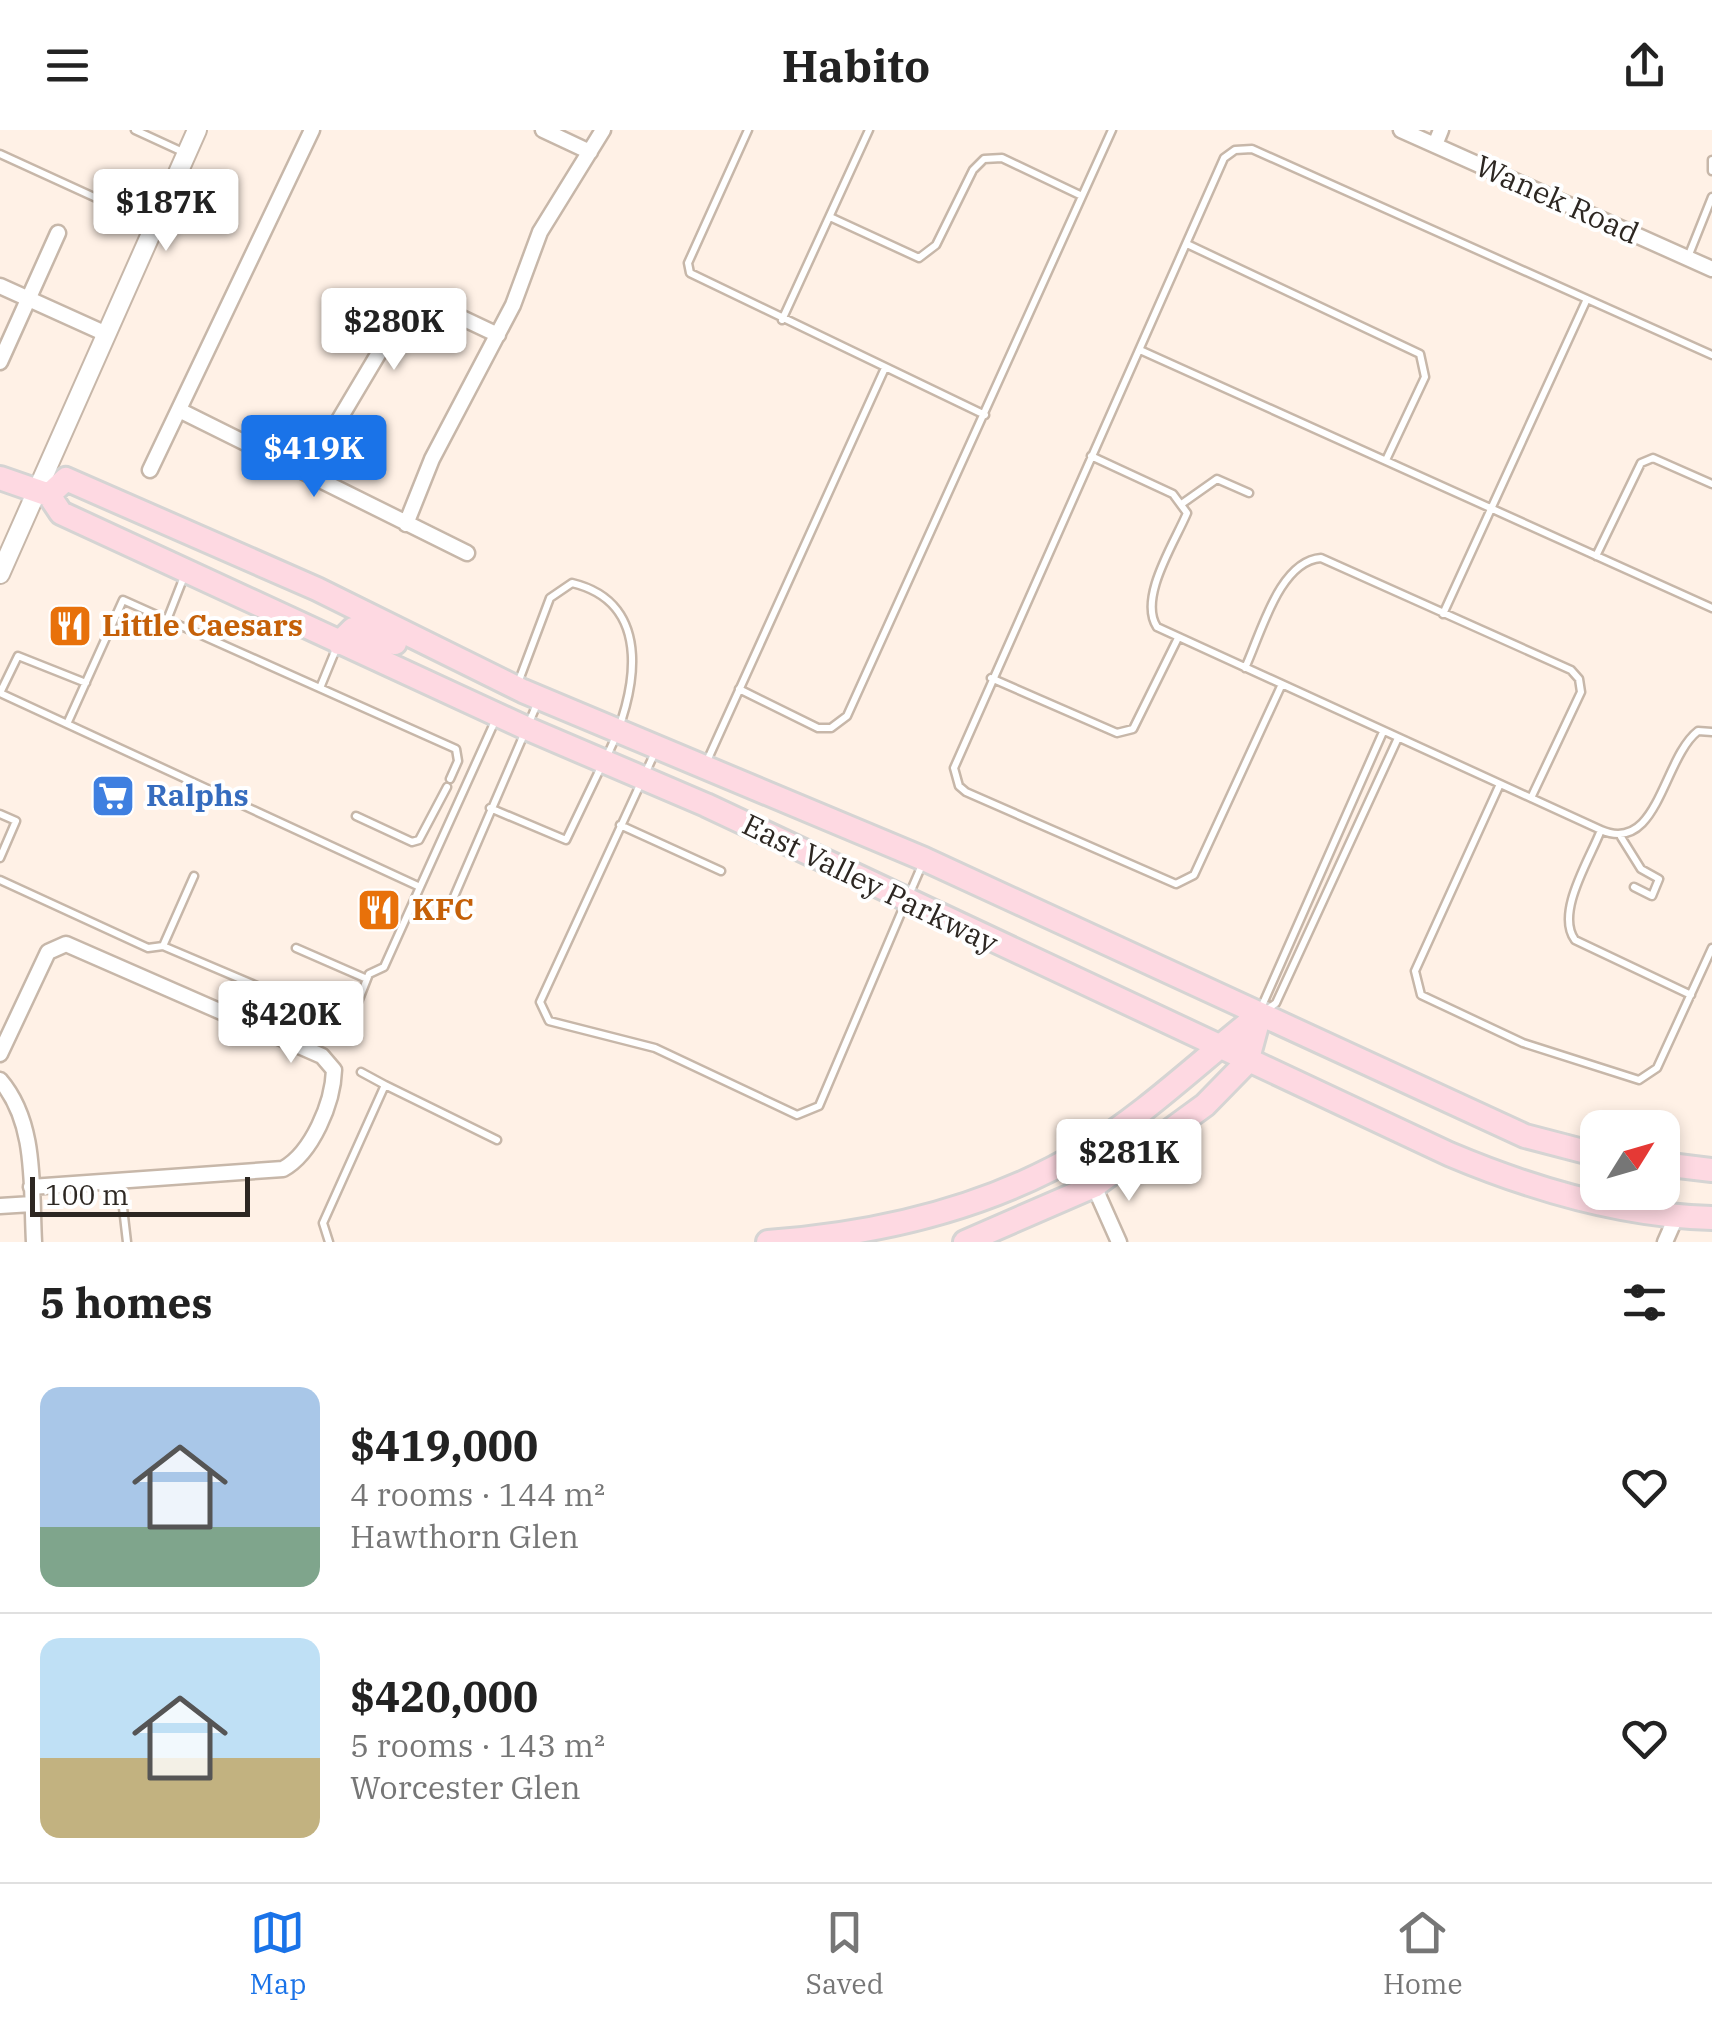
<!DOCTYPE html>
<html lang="en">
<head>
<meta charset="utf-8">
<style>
  body { margin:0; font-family:"IBM Plex Serif",serif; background:#f2f2f2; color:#222; height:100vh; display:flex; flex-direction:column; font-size:38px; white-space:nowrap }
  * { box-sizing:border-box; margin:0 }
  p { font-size:32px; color:#767676 }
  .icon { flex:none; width:55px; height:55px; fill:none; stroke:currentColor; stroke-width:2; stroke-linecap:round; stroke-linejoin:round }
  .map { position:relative; height:1112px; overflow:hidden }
  .details { display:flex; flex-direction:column; background:#fff; flex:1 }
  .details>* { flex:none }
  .needle { width:65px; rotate:53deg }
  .controls { position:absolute; left:1580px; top:980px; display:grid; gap:20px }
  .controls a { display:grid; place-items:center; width:100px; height:100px; border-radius:20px; background:#fff; box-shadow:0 5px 15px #0003; font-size:50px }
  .scale { position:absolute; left:30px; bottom:25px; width:220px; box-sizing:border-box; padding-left:10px; border:5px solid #2d2722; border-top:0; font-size:28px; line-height:35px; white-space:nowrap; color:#2d2722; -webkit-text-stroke:8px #fff; paint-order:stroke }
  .price { position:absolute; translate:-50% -85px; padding:0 22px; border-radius:10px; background:#fff; color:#222; font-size:32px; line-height:65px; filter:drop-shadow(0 2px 5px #0008) }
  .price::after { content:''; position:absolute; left:50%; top:60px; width:30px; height:22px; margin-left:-15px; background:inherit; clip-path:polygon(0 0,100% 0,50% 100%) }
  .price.active { background:#1a73e8; color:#fff }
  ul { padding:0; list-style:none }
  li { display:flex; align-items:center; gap:30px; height:250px; padding:0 40px }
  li+li { border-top:2px solid #e0e0e0 }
  li span { display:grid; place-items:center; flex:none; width:280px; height:200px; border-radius:20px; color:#555 }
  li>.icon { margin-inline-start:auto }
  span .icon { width:120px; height:120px; fill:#fffc; stroke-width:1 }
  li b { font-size:42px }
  h2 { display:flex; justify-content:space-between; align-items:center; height:120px; padding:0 40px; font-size:42px }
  header { display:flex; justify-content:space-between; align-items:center; height:130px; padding:0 40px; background:#fff; font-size:45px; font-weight:700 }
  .tabs { display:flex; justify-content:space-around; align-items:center; height:140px; border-top:2px solid #e0e0e0; background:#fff; font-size:28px; color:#767676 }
  .tabs a { display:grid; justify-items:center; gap:5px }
  .tabs .active { color:#1a73e8 }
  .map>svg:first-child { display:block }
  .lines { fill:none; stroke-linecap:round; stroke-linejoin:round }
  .service-casing { stroke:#c7b7a9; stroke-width:11 }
  .minor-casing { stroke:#c7b7a9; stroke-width:19 }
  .tertiary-casing { stroke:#c7b7a9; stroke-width:22 }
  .primary-casing { stroke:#d5d4d3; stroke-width:28 }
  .service { stroke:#fff; stroke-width:6 }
  .minor { stroke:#fff; stroke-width:14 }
  .tertiary { stroke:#fff; stroke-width:18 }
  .primary { stroke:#fed9e2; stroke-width:22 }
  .labels { text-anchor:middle; stroke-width:8; stroke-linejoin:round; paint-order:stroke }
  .street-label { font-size:30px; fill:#2d2722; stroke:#fff }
  .food-label { font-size:30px; font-weight:bold; fill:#c56008; stroke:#fff; text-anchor:start }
  .shop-label { font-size:30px; font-weight:bold; fill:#366cbe; stroke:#fff; text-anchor:start }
</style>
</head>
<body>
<header><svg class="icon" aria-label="menu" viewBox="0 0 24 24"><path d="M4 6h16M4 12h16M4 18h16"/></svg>Habito<svg class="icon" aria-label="share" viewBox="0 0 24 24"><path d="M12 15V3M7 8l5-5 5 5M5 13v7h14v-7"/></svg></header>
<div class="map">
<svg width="1712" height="1112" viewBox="0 0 1712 1112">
  <rect width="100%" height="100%" fill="#fff1e6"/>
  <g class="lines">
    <defs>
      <path id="service" d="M 135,0 L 185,23
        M 748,0 L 688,133 L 690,143 L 985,285
        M 0,24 L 153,94
        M 1712,30 L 1712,41
        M 830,87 L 919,128 L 936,115 L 973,40 L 984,29 L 1002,28 L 1082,66
        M 1187,114 L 1420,224 L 1425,247 L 1386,330
        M 1688,127 L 1712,67
        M 782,190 L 869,0
        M 1140,220 L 1712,478
        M 1091,326 L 1173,364 L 1187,383 C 1175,412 1138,468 1157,497 L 1601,700 C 1658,725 1663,628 1698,601 L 1712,602
        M 1183,373 L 1217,349 L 1249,363
        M 1596,426 L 1641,333 L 1653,328 L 1712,354
        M 1443,484 L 1587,169
        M 167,490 L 185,444
        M 1245,538 C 1261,504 1279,431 1321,428 L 1571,540 L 1579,549 L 1581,562 L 1531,668
        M 991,548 L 1117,603 L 1133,599 L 1178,508
        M 518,553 L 550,468 L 572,453 C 656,473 636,566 607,626
        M 1282,554 L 1194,745 L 1176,754 L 966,662 L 959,656 L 954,638 L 1224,28 L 1235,20 L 1252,19 L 1712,225
        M 320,558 L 336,519
        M 739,559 L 818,598 L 831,598 L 847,586 L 1112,0
        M 0,563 L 420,757 L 495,591
        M 0,563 L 18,526 L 86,553
        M 67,594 L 123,470 L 456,619 L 458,631 L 450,649
        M 656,620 L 540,872 L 549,891 L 655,918 L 797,985 L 819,976 L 904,776
        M 707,631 L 885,238
        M 1500,654 L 1415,841 L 1421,865 L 1523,913 L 1639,950 L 1657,938 L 1712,818
        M 490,678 L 566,710 L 601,637
        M 0,684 L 16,691 L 0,728
        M 356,686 L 412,712 L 419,710 L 447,657
        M 620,695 L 721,741
        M 1601,700 C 1590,729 1555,783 1575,810 L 1691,865
        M 1621,707 L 1641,739 L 1659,749 L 1652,766 L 1634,757
        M 0,750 L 148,818 L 163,816 L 349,895 L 369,844 L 384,837 L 420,757
        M 909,765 L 922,735
        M 450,776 L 537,574
        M 163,816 L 194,746
        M 296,818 L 367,849
        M 1261,878 L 1383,602
        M 1265,881 L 1276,873 L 1398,608
        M 361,942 L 385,955
        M 120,1052 L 127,1112
        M 329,1112 L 323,1093 L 385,955 L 497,1010"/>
      <path id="minor" d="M 543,0 L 590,22
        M 1401,0 L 1712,139
        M 1435,15 L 1441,0
        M 0,156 L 104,203
        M 0,232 L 58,103
        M 179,280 L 467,423
        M 150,340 L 312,0
        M 308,342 L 408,174 L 424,170 L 498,205
        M 406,394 L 432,329 L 513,175 L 540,102 L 603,0
        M 0,924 L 48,822 L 66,814 L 322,926 L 334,940 C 333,973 312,1023 283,1039 L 31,1057
        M 0,950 C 37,993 31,1057 34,1112
        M 1094,1056 L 1119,1112
        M 0,1076 L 32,1074
        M 1665,1112 L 1676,1087"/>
      <path id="tertiary" d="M 0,444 L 197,0"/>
      <path id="primary" d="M 0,348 L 49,365 L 61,383 L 526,598 L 706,675 L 1449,1024 C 1532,1059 1621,1086 1712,1088
        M 49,365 L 66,349 L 317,459 L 523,561 L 924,729 L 1525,1006 L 1598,1025
        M 339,513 L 353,499 L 395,513
        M 1662,1034 L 1712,1040
        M 768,1112 C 877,1104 989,1078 1084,1021 C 1147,983 1201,930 1260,884
        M 965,1112 L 1094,1056 L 1205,975 L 1247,932 L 1260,884"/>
    </defs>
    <use href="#service" class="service-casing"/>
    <use href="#minor" class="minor-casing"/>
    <use href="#tertiary" class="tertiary-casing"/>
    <use href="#primary" class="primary-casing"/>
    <use href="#service" class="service"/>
    <use href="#minor" class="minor"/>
    <use href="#tertiary" class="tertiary"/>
    <use href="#primary" class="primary"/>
  </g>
  <defs>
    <symbol id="restaurant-square" viewBox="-11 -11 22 22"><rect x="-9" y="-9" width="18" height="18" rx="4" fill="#e8710a" stroke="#fff"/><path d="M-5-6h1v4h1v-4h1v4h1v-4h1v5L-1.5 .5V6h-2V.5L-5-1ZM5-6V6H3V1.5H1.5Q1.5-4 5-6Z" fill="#fff"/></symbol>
    <symbol id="supermarket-square" viewBox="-11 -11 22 22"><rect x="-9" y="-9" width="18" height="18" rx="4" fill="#3f7fe0" stroke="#fff"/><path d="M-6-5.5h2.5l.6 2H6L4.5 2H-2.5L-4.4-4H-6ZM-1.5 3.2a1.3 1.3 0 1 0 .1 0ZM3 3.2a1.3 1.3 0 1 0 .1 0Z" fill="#fff"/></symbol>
  </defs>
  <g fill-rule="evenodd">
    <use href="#restaurant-square" x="45" y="471" width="50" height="50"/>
    <use href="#supermarket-square" x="88" y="641" width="50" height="50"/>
    <use href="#restaurant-square" x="354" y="755" width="50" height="50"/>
  </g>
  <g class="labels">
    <g class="street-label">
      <text transform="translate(1557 70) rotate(24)" y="10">Wanek Road</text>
      <text transform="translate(870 754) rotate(26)" y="10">East Valley Parkway</text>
    </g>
    <g class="food-label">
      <text x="102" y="506">Little Caesars</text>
      <text x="412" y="790">KFC</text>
    </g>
    <g class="shop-label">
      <text x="146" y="676">Ralphs</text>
    </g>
  </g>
</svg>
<div class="controls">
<a><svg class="needle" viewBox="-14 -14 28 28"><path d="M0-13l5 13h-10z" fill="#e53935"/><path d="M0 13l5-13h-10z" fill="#767676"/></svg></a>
</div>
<div class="scale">100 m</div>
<b class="price" style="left:166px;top:124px">$187K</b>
<b class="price" style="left:394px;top:243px">$280K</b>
<b class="price active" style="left:314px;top:370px">$419K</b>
<b class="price" style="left:291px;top:936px">$420K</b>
<b class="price" style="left:1129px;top:1074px">$281K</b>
</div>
<section class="details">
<h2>5 homes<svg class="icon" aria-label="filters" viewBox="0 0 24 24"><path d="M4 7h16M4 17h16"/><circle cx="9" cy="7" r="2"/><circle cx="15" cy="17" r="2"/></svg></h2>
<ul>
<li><span style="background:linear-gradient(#a9c7e8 70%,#7fa58c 0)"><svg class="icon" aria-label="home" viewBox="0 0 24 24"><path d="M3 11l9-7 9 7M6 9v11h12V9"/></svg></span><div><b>$419,000</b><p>4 rooms · 144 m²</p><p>Hawthorn Glen</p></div><svg class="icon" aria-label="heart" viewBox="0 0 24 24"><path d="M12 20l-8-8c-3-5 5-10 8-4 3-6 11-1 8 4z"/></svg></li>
<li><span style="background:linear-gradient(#bfe0f5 60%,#c2b280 0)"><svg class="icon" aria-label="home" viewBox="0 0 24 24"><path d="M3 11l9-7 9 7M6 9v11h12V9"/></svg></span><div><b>$420,000</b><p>5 rooms · 143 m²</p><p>Worcester Glen</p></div><svg class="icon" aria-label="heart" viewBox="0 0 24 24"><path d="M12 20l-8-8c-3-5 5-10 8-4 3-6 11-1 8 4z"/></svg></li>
</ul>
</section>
<nav class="tabs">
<a class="active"><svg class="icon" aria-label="map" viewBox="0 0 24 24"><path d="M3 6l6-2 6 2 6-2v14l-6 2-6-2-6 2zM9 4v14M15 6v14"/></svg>Map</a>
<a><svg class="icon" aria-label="saved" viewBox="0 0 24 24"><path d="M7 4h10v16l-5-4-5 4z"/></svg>Saved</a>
<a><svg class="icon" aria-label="home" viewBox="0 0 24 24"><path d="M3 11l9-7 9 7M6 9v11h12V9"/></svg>Home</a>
</nav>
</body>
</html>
